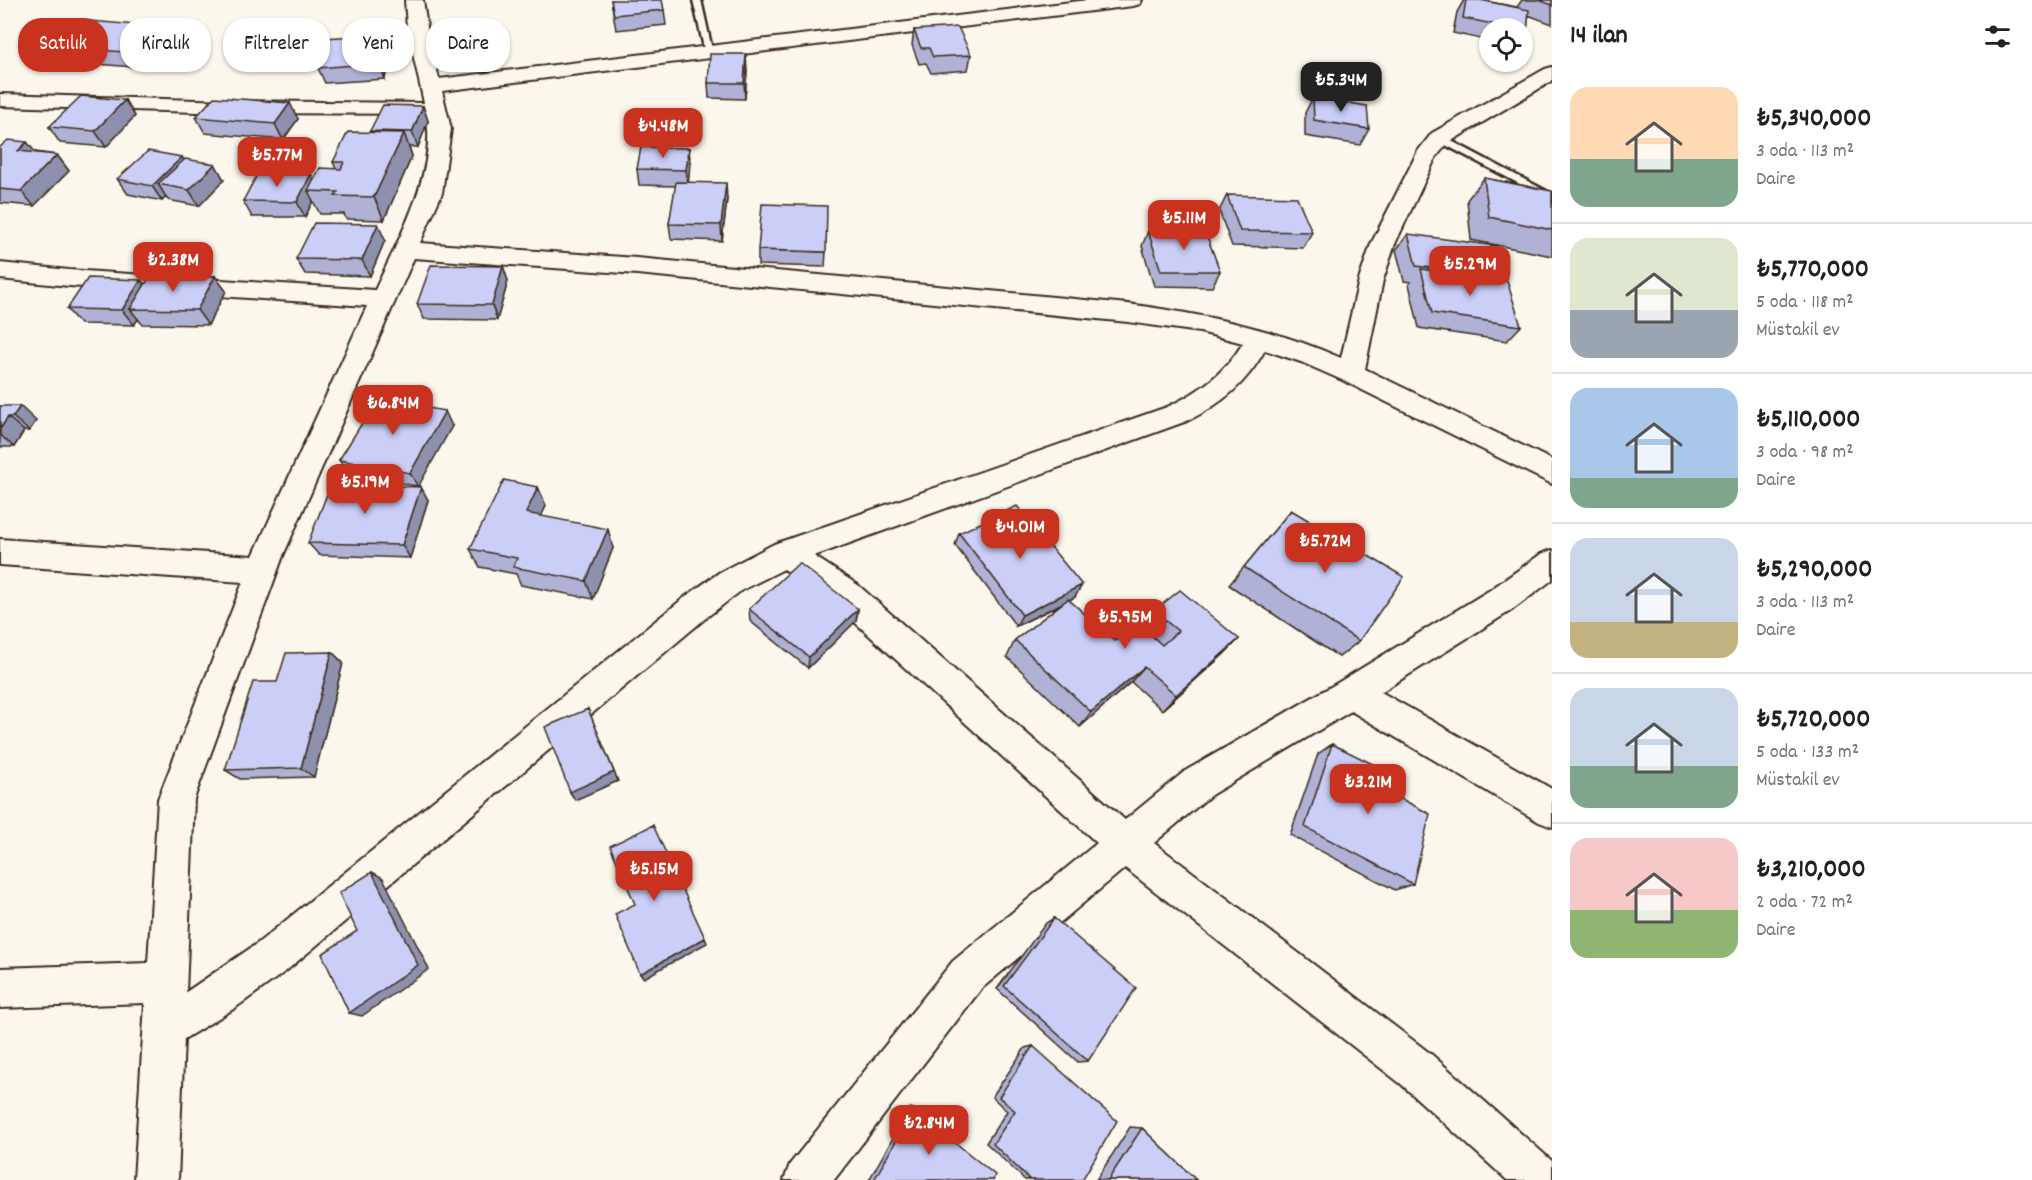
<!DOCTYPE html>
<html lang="tr">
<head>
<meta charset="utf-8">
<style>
  body { margin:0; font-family:Dekko,sans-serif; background:#f2f2f2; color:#202124; height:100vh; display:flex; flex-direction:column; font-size:22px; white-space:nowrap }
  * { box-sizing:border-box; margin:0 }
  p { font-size:20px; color:#757577 }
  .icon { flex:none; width:33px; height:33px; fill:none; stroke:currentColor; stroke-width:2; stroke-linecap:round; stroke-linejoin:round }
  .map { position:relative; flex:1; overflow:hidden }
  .side { display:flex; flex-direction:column; background:#fff; width:480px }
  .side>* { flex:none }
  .hud { position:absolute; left:18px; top:18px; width:570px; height:54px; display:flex; gap:12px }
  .controls { position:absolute; left:1479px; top:18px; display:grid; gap:12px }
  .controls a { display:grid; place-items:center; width:54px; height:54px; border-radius:50%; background:#fff; box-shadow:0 2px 4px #0004; font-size:30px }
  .price { position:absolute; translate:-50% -51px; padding:0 14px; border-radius:12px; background:#c8321e; color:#fff; font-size:20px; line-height:39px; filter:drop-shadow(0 2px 3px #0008) }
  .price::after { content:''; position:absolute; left:50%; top:36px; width:18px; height:14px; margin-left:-9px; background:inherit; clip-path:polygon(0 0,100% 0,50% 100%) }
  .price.selected { background:#222; color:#fff }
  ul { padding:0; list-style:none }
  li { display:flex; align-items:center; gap:18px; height:150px; padding:0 18px }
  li+li { border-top:2px solid #e0e0e0 }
  li span { display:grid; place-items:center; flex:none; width:168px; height:120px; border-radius:18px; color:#555 }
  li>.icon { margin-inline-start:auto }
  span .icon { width:72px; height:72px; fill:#fffc; stroke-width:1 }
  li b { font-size:26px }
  h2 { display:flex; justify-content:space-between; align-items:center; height:72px; padding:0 18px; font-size:26px }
  .chip { padding:0 21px; border-radius:24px; background:#fff; box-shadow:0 2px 4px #0004; font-size:21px; line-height:54px }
  .chip.selected { background:#c8321e; color:#fff }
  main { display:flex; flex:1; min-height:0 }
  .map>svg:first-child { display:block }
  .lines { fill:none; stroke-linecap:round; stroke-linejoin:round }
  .lane-casing { stroke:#3b2a1e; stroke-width:5 }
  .street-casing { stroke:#3b2a1e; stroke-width:4 }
  .lane { fill:#fbf7ec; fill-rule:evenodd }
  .street { fill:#fbf7ec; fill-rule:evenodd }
  .wall { fill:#afb2d4; stroke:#3b2a1e; stroke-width:1.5 }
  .shaded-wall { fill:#8e91ad; stroke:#3b2a1e; stroke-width:1.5 }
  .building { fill:#cbcff7; stroke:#3b2a1e; stroke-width:1.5 }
</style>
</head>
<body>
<main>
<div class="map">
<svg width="1552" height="1180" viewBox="0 0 1552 1180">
  <rect width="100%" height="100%" fill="#fbf7ec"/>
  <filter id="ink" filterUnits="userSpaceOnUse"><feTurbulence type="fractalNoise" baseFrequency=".0167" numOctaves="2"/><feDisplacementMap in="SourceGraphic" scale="12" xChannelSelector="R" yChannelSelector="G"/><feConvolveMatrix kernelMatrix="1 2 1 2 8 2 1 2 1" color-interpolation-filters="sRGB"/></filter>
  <g filter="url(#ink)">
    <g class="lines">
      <defs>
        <path id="lane" d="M 693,0 L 701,0 L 713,54 L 705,52 Z
          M 1440,135 L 1552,194 L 1552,201 L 1436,140 L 1436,136 Z"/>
        <path id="street" d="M 405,0 L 423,0 L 427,27 L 439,79 L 1088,0 L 1142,0 L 1140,4 L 1133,6 L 442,91 L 451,129 L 442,193 L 420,243 L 637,258 L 1128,304 C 1201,314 1273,328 1341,358 L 1359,280 L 1371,244 L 1418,151 L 1432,133 L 1545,69 L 1552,67 L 1552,81 L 1448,143 L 1436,157 L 1395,244 L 1383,280 L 1365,369 L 1552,460 L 1552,484 L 1342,380 L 1301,362 L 1265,350 C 1246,384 1222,404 1187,421 L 814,556 L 858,585 L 1125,820 L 1185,771 L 1339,682 L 1490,590 L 1541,554 L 1552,550 L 1552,580 L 1512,610 L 1381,692 L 1552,789 L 1552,827 L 1539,822 L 1351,711 L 1211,795 L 1154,843 L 1431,1054 L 1552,1161 L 1552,1180 L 1507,1180 L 1401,1084 L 1125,868 L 981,989 L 834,1180 L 784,1180 L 790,1164 L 953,961 L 1097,843 L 836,605 L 784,569 L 742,590 L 707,617 L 286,971 L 235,1008 L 184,1039 L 178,1180 L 134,1180 L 145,1003 L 0,1008 L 0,968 L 148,963 L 158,799 L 243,582 L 0,565 L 0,539 L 253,556 L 367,306 L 69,286 L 0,279 L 0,263 L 69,270 L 375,290 C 398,240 438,171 426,114 L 230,113 L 0,106 L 0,94 L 230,101 L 424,103 L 407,27 ZM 414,258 L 637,274 L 1128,322 L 1200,332 L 1243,343 C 1224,374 1199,392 1167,407 L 774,544 L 720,572 L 685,597 L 258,943 L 186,992 L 194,799 L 283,556 Z"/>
      </defs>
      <use href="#lane" class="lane-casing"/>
      <use href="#street" class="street-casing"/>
      <use href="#lane" class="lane"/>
      <use href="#street" class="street"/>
    </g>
    <path class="wall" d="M 611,0 L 664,10 L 666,25 L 616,30 Z
      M 1464,0 L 1480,0 L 1517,7 L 1522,0 L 1552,0 L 1552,24 L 1528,15 L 1527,32 L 1522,38 L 1522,28 L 1490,28 L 1490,41 L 1453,33 L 1457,12 Z
      M 150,26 L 159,41 L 133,67 L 60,61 L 49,46 Z
      M 914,30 L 971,55 L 968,70 L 931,73 L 926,63 L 919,64 L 912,45 Z
      M 384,34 L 390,49 L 385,79 L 325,83 L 318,68 Z
      M 747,70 L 745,99 L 709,98 L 708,83 Z
      M 1313,97 L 1369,129 L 1360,145 L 1305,136 L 1305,113 Z
      M 125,100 L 135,116 L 106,147 L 60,143 L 49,127 Z
      M 423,106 L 428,121 L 418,147 L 409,147 L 412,156 L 384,220 L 346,219 L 344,214 L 320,214 L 313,201 L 305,217 L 252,217 L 243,201 L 311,174 L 314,180 L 336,169 L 333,162 L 371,132 L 370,131 Z
      M 196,117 L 298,119 L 283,140 L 205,133 Z
      M 0,147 L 57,155 L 69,171 L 34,206 L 0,203 Z
      M 689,148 L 690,164 L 688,182 L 727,199 L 722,241 L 671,239 L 669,224 L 676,186 L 639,185 L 637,169 Z
      M 182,157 L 183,160 L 215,164 L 224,180 L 199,206 L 168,200 L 166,197 L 162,201 L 128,194 L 117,179 Z
      M 1484,178 L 1552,191 L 1552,256 L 1471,240 L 1467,200 Z
      M 1227,195 L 1312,232 L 1303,248 L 1232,246 L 1219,211 Z
      M 1148,231 L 1220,271 L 1212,287 L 1154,286 L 1142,246 Z
      M 1408,234 L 1507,278 L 1504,280 L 1521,326 L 1507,341 L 1419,328 L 1409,284 L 1411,282 L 1404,281 L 1396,250 Z
      M 385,240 L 370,276 L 305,274 L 296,259 Z
      M 758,250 L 826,252 L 825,267 L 758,265 Z
      M 503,266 L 508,281 L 497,320 L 424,319 L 417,304 Z
      M 215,276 L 226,291 L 208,325 L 142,324 L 138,319 L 134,325 L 80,324 L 67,309 L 145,284 Z
      M 0,406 L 36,421 L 29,431 L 24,431 L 14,447 L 0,447 Z
      M 452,426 L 418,486 L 421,487 L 428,500 L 410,558 L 319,555 L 308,543 L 417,486 L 348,474 L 339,460 Z
      M 538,487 L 546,506 L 541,516 L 613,548 L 593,599 L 521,585 L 516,574 L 480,567 L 470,549 Z
      M 1291,510 L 1359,641 L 1339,657 L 1229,585 Z
      M 959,533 L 1075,597 L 1069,600 L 1115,641 L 1142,627 L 1154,611 L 1239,639 L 1223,655 L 1162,710 L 1131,682 L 1080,727 L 1007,657 L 1015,640 L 1060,605 L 1016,626 L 955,545 Z
      M 749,609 L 858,609 L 856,621 L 808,668 L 750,621 Z
      M 332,652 L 343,663 L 314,777 L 240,779 L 225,770 L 277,682 Z
      M 1332,744 L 1388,792 L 1413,884 L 1395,890 L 1290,835 L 1318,754 Z
      M 1054,918 L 1088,1061 L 1078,1062 L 997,989 L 1046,923 Z
      M 1033,1046 L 1082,1180 L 1025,1180 L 986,1143 L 1007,1111 L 992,1097 L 1025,1048 Z
      M 910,1108 L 914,1109 L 993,1180 L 869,1180 Z
      M 1130,1127 L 1142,1128 L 1196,1180 L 1096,1180 Z"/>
    <path class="shaded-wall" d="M 150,26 L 159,41 L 133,67 L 124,52 Z
      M 384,34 L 390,49 L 385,79 L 379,63 Z
      M 746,54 L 747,70 L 745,99 L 744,83 Z
      M 125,100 L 135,116 L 106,147 L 95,131 Z
      M 290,103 L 298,119 L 283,140 L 275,124 Z
      M 423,106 L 428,121 L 418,147 L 412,132 Z
      M 404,133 L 412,156 L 384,220 L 374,197 Z
      M 27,142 L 40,158 L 18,151 Z
      M 689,148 L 690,164 L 688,186 L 686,170 Z
      M 57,155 L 69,171 L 34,206 L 21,191 Z
      M 182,157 L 192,173 L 158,184 L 166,197 L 162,201 L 152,186 Z
      M 215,164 L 224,180 L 199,206 L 189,190 Z
      M 311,174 L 319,190 L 308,191 L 313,201 L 305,217 L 297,202 Z
      M 726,183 L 727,199 L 722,241 L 721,225 Z
      M 378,224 L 385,240 L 370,276 L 362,260 Z
      M 503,266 L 508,281 L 497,320 L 492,305 Z
      M 215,276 L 226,291 L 208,325 L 197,310 Z
      M 141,280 L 153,295 L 130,309 L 138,319 L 134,325 L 122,310 Z
      M 20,406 L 36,421 L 29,431 L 13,417 Z
      M 445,411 L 452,426 L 418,487 L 410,473 Z
      M 8,417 L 24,431 L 14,447 L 0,435 L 0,429 Z
      M 421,487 L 428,500 L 410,558 L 402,545 Z
      M 538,487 L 546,506 L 534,532 L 526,513 Z
      M 608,529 L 613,548 L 593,599 L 586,581 Z
      M 1082,585 L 1075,597 L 1016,626 L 1022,615 Z
      M 858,609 L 856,621 L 808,668 L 809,657 Z
      M 1239,639 L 1223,655 L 1162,710 L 1176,695 Z
      M 332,652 L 343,663 L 314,777 L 301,768 Z
      M 1144,667 L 1131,682 L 1080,727 L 1091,712 Z
      M 588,709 L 618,781 L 575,800 L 570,792 Z
      M 372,872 L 383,878 L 429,969 L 362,1016 L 349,1013 Z
      M 705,938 L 707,943 L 644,978 L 640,974 Z"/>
    <path class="building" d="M 611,0 L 662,0 L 664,10 L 614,15 Z
      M 1466,0 L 1480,0 L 1529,10 L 1527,32 L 1522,31 L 1522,28 L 1512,28 L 1463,18 Z
      M 1539,0 L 1552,0 L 1552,5 Z
      M 77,20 L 150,26 L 124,52 L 49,46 Z
      M 958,27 L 971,55 L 933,57 L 929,48 L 921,48 L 914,30 Z
      M 384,34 L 379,63 L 318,68 L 325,38 Z
      M 710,54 L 746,54 L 744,83 L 708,83 Z
      M 81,96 L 125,100 L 95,131 L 49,127 Z
      M 214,97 L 290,103 L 275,124 L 196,117 Z
      M 1313,97 L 1367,106 L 1369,129 L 1314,120 Z
      M 383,105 L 423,106 L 412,132 L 370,131 Z
      M 348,132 L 404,133 L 374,197 L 335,196 L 338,192 L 308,191 L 320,168 L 341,169 L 344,162 L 333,162 Z
      M 8,140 L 27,142 L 18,151 L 57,155 L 21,191 L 0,189 L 0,147 Z
      M 641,147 L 689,148 L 686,170 L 637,169 Z
      M 148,151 L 182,157 L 152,186 L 117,179 Z
      M 185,159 L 215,164 L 189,190 L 158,184 Z
      M 258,173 L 311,174 L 297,202 L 243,201 Z
      M 1484,178 L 1552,191 L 1552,230 L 1489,217 Z
      M 676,182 L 726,183 L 721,225 L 669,224 Z
      M 1227,195 L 1297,197 L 1312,232 L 1240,231 Z
      M 762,204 L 827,206 L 826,252 L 758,250 Z
      M 314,223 L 378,224 L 362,260 L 296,259 Z
      M 1148,231 L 1205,231 L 1220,271 L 1161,271 Z
      M 1408,234 L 1496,246 L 1507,278 L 1416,266 Z
      M 431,265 L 503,266 L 492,305 L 417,304 Z
      M 1421,269 L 1507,281 L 1521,326 L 1432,313 Z
      M 150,276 L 215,276 L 197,310 L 130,309 Z
      M 88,278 L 141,280 L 122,310 L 67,309 Z
      M 377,399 L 445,411 L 410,473 L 339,460 Z
      M 0,406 L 20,406 L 13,417 L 8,417 L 0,429 Z
      M 504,480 L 538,487 L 526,513 L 608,529 L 586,581 L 513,567 L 517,558 L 470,549 Z
      M 331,484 L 421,487 L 402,545 L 308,543 Z
      M 1017,506 L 1082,585 L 1022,615 L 959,533 Z
      M 1291,510 L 1404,577 L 1359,641 L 1244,567 Z
      M 799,563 L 858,609 L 809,657 L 749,609 Z
      M 1180,590 L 1239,639 L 1176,695 L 1144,667 L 1091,712 L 1015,640 L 1068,599 L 1115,641 L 1137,622 L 1162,645 L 1178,631 L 1154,611 Z
      M 332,652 L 301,768 L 225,770 L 253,682 L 277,682 L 286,653 Z
      M 588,709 L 614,772 L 570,792 L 545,727 Z
      M 1332,744 L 1393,774 L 1388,792 L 1430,814 L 1413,884 L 1305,827 Z
      M 653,825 L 705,938 L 640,974 L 615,914 L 635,904 L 610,846 Z
      M 372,872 L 418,965 L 349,1013 L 322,954 L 357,931 L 339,893 Z
      M 1054,918 L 1136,988 L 1088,1061 L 1004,986 Z
      M 1033,1046 L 1117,1121 L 1082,1180 L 1030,1180 L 993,1144 L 1015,1111 L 999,1097 Z
      M 914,1109 L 995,1175 L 993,1180 L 874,1180 Z
      M 1142,1128 L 1196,1180 L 1108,1180 Z"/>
  </g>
</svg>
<div class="controls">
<a><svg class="icon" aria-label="locate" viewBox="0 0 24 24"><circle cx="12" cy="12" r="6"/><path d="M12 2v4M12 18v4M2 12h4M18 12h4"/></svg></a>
</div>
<b class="price selected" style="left:1341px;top:113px">₺5.34M</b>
<b class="price" style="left:663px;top:159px">₺4.48M</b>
<b class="price" style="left:277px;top:188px">₺5.77M</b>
<b class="price" style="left:1184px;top:251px">₺5.11M</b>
<b class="price" style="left:173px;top:293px">₺2.38M</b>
<b class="price" style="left:1470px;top:297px">₺5.29M</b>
<b class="price" style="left:393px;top:436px">₺6.84M</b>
<b class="price" style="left:365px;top:515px">₺5.19M</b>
<b class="price" style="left:1020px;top:560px">₺4.01M</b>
<b class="price" style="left:1325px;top:574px">₺5.72M</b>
<b class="price" style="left:1125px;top:650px">₺5.95M</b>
<b class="price" style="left:1368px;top:815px">₺3.21M</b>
<b class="price" style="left:654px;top:902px">₺5.15M</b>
<b class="price" style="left:929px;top:1156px">₺2.84M</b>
<div class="hud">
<a class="chip selected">Satılık</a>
<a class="chip">Kiralık</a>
<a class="chip">Filtreler</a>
<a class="chip">Yeni</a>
<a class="chip">Daire</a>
</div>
</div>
<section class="side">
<h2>14 ilan<svg class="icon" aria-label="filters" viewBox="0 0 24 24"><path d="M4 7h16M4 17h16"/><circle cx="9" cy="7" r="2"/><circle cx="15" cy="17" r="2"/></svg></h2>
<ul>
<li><span style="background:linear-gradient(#ffd9b3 60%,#7fa58c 0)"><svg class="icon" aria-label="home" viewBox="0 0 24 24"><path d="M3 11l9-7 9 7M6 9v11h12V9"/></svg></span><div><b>₺5,340,000</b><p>3 oda · 113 m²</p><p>Daire</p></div></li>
<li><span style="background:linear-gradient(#dfe7d0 60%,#9aa5b1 0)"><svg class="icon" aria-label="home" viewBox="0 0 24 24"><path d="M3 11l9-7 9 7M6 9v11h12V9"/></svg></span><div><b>₺5,770,000</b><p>5 oda · 118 m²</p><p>Müstakil ev</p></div></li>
<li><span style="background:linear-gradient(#a9c7e8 75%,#7fa58c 0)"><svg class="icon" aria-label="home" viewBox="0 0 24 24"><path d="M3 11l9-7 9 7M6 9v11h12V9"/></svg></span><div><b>₺5,110,000</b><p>3 oda · 98 m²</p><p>Daire</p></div></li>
<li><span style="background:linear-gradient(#c9d6e8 70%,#c2b280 0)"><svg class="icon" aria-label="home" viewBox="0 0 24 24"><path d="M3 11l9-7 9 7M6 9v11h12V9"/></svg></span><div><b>₺5,290,000</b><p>3 oda · 113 m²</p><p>Daire</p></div></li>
<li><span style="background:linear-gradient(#c9d6e8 65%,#7fa58c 0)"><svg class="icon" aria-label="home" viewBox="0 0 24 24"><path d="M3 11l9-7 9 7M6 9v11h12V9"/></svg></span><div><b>₺5,720,000</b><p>5 oda · 133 m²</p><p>Müstakil ev</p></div></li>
<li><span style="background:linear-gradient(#f6c9c9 60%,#8fb573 0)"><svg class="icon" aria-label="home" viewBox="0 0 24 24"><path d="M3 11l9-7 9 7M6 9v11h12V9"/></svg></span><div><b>₺3,210,000</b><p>2 oda · 72 m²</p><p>Daire</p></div></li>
</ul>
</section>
</main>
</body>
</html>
